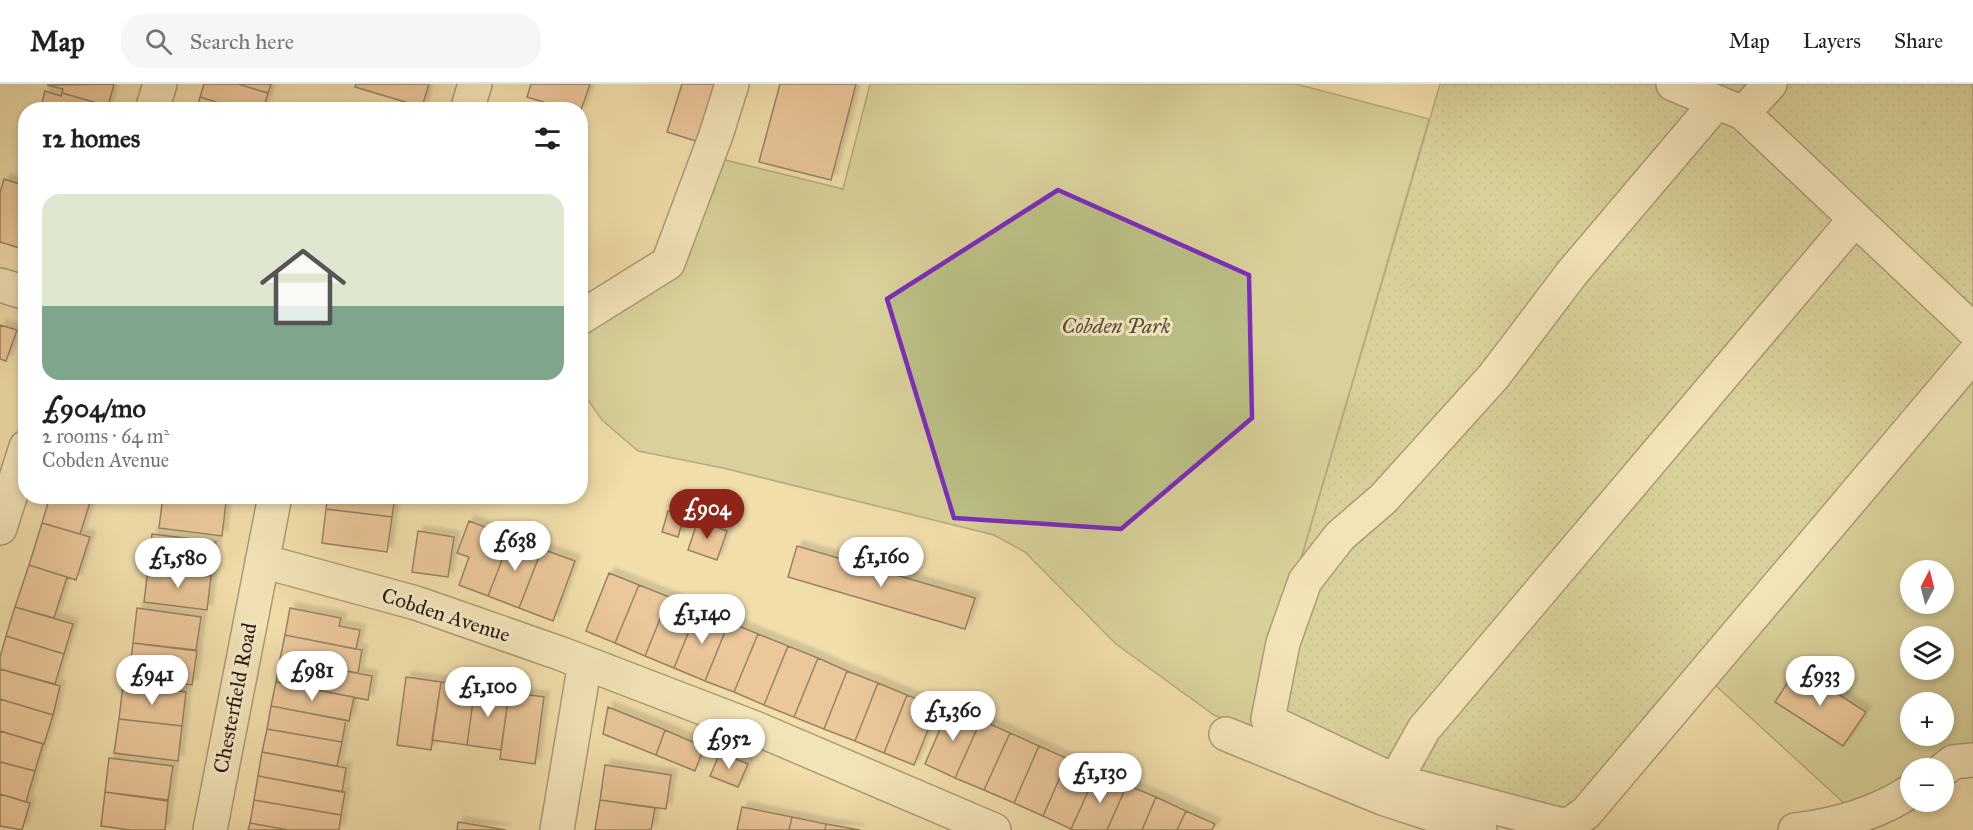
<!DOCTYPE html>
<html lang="en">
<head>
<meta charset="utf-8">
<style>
  body { margin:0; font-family:"IM FELL Great Primer",serif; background:#f6f6f6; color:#202124; height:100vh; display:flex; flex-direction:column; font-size:22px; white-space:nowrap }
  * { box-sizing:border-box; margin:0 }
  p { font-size:20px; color:#757577 }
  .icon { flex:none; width:33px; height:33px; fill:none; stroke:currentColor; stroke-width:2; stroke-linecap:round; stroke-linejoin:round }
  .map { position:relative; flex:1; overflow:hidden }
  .side { position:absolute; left:18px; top:18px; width:570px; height:402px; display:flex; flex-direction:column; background:#fff; border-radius:24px; box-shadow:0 3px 9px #0003 }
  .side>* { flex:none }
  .needle { width:39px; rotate:7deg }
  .fabs { position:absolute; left:1900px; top:476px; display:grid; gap:12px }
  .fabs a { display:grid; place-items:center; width:54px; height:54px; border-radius:50%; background:#fff; box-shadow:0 3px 9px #0003; font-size:30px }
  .price { position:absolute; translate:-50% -51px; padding:0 14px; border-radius:21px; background:#fff; color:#222; font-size:20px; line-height:39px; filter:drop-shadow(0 2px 3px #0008) }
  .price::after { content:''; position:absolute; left:50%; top:36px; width:18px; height:14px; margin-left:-9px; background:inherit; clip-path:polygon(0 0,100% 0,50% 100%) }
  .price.active { background:#8f2418; color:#fff }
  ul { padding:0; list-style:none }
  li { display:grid; align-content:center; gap:12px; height:318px; padding:0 24px }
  li span { display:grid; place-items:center; height:186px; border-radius:18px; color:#555 }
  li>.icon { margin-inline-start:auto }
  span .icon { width:108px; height:108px; fill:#fffc; stroke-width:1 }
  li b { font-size:26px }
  h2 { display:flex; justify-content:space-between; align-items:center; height:72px; padding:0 24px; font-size:26px }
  header { display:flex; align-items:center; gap:36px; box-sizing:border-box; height:84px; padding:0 30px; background:#fff; border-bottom:2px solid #e0e0e0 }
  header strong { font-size:28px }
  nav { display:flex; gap:33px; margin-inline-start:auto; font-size:21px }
  .search { width:420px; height:54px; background:#f6f6f6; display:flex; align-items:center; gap:15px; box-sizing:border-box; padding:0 21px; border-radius:24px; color:#757577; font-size:22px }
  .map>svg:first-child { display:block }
  .grass { fill:url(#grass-dots); stroke:#726c4b; stroke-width:1.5 }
  .park { fill:#bcc187; stroke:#726c4b; stroke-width:1.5; fill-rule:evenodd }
  .building { fill:#e6ac88; stroke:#29180f; stroke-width:1.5; filter:url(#shadow) }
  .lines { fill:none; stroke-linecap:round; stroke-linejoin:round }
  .minor-casing { stroke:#5b4a36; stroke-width:36 }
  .minor { stroke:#f6eac8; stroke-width:33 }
  .marked { fill:none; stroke:#7b2cbf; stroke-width:4.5; stroke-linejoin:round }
  .labels { text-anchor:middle; stroke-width:6; stroke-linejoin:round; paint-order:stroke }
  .park-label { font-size:21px; font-style:italic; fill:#554b33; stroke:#f6eac8 }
  .street-label { font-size:21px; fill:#29180f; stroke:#f6eac8 }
</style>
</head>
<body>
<header>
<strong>Map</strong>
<div class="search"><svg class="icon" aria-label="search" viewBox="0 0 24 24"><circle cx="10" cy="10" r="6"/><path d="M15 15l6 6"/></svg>Search here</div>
<nav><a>Map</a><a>Layers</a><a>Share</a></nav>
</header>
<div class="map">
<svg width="1973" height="746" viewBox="0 0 1973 746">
  <defs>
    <pattern id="grass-dots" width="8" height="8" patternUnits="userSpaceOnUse" patternTransform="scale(1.5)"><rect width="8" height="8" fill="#bcc187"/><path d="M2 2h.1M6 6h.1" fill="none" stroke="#a2a573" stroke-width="1.8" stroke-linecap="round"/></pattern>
    <filter id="shadow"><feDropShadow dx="5.5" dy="-5.5" stdDeviation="1.5" flood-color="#0004"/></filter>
  </defs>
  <rect width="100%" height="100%" fill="#f1deab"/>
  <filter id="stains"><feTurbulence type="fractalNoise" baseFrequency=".00333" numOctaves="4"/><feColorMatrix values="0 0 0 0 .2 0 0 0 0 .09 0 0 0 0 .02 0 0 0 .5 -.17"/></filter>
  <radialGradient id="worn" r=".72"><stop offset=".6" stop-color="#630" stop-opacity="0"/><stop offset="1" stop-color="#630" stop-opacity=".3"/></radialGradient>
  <path class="grass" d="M 1440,0 L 1973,0 L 1973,292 L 1591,746 L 1544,746 L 1251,646 Z"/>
  <path class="park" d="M 870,0 L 1296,0 L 1429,35 L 1251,646 L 1214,631 L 1116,560 L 1025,468 L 994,451 L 723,384 L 638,367 L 602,336 L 581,306 L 580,252 L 670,194 L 688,167 L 725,76 L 843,105 Z
    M 1973,292 L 1973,667 L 1944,672 L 1927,684 L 1911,684 L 1911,696 L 1846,721 L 1715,601 ZM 1911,486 L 1944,486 L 1944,519 L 1911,519 ZM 1911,552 L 1944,552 L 1944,585 L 1911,585 ZM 1911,618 L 1944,618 L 1944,651 L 1911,651 Z"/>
  <path class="building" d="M 114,0 L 108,22 L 62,9 L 63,5 L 47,1 Z
    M 204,0 L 238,0 L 268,9 L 263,26 L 246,24 L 241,26 L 200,13 Z
    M 238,0 L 271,0 L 268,9 Z
    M 356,0 L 429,0 L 422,23 L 355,3 Z
    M 531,0 L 590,0 L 580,29 L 580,26 L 569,26 L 527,13 Z
    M 682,0 L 717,0 L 699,58 L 667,48 Z
    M 780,0 L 856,0 L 831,96 L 759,78 Z
    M 45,7 L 61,12 L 62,9 L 108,22 L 107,26 L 40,26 Z
    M 200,13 L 241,26 L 196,26 Z
    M 4,95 L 26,102 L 26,166 L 0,158 L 0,109 Z
    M 0,241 L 17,246 L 6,277 L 0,275 Z
    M 50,412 L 92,412 L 80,450 L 42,439 Z
    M 163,412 L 182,412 L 226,418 L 222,452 L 159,444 Z
    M 328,412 L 395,412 L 392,433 L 326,425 Z
    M 326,425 L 392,433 L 387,468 L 322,459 Z
    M 668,427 L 684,432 L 678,453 L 662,448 Z
    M 698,436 L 727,447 L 717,476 L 688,466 Z
    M 469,437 L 511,453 L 488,512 L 459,501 L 469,473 L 457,469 Z
    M 42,439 L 90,453 L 76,496 L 29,481 Z
    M 418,447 L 454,453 L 448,493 L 412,488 Z
    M 152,450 L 216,458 L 211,492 L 148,484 Z
    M 511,453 L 542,465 L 519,524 L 488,512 Z
    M 797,462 L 975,514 L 965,545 L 788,493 Z
    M 542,465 L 575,477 L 553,537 L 519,524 Z
    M 29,481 L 67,493 L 54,534 L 15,523 Z
    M 148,484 L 211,492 L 207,526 L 144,518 Z
    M 609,489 L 639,501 L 615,559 L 586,547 Z
    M 639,501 L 669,513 L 645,572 L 615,559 Z
    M 669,513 L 698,525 L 674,584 L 645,572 Z
    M 15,523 L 73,540 L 64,570 L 6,552 Z
    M 137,524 L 201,533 L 196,566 L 133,559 Z
    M 290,524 L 341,534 L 339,542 L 360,546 L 356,565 L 285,551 Z
    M 698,525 L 729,538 L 705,597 L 674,584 Z
    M 729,538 L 758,550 L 734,608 L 705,597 Z
    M 758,550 L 788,562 L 764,621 L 734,608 Z
    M 285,551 L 362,566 L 358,589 L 280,575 Z
    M 6,552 L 64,570 L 55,600 L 0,585 L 0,573 Z
    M 133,559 L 197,567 L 192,601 L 129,593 Z
    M 788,562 L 818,574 L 794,633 L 764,621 Z
    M 818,574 L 847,587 L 824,645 L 794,633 Z
    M 280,575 L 372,592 L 368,616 L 276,598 Z
    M 1797,584 L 1866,628 L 1843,662 L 1775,618 Z
    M 0,585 L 60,602 L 53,631 L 0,615 Z
    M 847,587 L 878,599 L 855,657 L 824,645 Z
    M 406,593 L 441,598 L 431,666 L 397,661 Z
    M 276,598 L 354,613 L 349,637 L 271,622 Z
    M 441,598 L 475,603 L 467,661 L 432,656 Z
    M 878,599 L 907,611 L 884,669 L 855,657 Z
    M 123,601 L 186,608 L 182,642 L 119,635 Z
    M 475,603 L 509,608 L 501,666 L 467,661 Z
    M 509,608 L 544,613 L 535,680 L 500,675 Z
    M 907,611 L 937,623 L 914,681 L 884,669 Z
    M 0,615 L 53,631 L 44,660 L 0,647 Z
    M 271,622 L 346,636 L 342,658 L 267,645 Z
    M 950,622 L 981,636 L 955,694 L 925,680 Z
    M 608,623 L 665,646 L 656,671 L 603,650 Z
    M 119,635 L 182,642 L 178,677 L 114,669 Z
    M 981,636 L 1010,649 L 984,706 L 955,694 Z
    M 267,645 L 342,658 L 337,682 L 262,668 Z
    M 665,646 L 704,663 L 695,687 L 656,671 Z
    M 0,647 L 43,660 L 35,687 L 0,678 Z
    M 1010,649 L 1039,662 L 1014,719 L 984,706 Z
    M 1039,662 L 1068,675 L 1043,732 L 1014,719 Z
    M 262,668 L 346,684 L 342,708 L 258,692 Z
    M 720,669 L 748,680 L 738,703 L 710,692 Z
    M 109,674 L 173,682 L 168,716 L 105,708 Z
    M 1068,675 L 1097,688 L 1071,745 L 1043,732 Z
    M 0,678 L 35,687 L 26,718 L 0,710 Z
    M 605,681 L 671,691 L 666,725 L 600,716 Z
    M 1097,688 L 1127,701 L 1107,746 L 1074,746 L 1071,745 Z
    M 258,692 L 345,708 L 341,731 L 254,716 Z
    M 1127,701 L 1156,713 L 1142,746 L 1107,746 Z
    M 105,708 L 168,717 L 165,746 L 130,746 L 101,742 Z
    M 0,710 L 30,719 L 22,746 L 0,742 Z
    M 1156,713 L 1186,727 L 1177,746 L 1142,746 Z
    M 254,716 L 341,731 L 339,746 L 288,746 L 250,739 Z
    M 600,716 L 655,724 L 651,746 L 595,746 Z
    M 742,723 L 792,733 L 789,746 L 737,746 Z
    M 1186,727 L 1215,740 L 1212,746 L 1177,746 Z
    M 792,733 L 826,740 L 825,746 L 789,746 Z
    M 458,738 L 506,746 L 457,746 Z
    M 250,739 L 288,746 L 248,746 Z
    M 826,740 L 860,746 L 825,746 Z"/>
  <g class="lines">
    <defs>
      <path id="minor" d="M 1673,0 L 1743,29 L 1973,246
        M 1717,18 L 1572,189 L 1494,292 L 1383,415 L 1340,452 L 1305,497 L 1283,559 L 1268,635 L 1275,640 L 1395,697 L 1554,739 L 1569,741 L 1586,729 L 1973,271
        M 152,26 L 160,0
        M 467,26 L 475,0
        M 1743,29 L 1770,0
        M 0,201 L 26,209
        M 580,234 L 668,179 L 716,51 L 732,0
        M 0,444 L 26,363
        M 262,477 L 416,519 L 562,570 L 755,644 L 994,746
        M 1226,650 L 1385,715 L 1480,746
        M 1944,685 L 1953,678 L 1973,676
        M 1395,697 L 1424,645 L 1855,135
        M 210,746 L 275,412
        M 557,746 L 585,579
        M 1795,746 C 1837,741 1876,730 1911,707"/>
    </defs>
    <use href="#minor" class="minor-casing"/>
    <use href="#minor" class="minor"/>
  </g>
  <path d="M0 0H1973V746H0ZM 1058,106 L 1249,191 L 1252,334 L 1121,445 L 954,434 L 887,215 Z" fill="#f1deab" fill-opacity=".55" fill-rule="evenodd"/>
  <path class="marked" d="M 1058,106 L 1249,191 L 1252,334 L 1121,445 L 954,434 L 887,215 Z"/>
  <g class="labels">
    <g class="park-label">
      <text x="1116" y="249">Cobden Park</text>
    </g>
    <g class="street-label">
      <text transform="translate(446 531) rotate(18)" y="7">Cobden Avenue</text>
      <text transform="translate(235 614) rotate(-79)" y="7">Chesterfield Road</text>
    </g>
  </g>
  <rect width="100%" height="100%" filter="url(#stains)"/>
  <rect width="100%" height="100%" fill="url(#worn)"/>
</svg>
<div class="fabs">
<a><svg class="needle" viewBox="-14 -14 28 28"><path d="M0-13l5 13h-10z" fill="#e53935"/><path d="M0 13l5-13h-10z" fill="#757577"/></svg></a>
<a><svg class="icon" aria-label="layers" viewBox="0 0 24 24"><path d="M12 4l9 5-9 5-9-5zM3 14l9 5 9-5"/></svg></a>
<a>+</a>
<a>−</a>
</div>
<b class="price active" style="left:707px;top:456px">£904</b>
<b class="price" style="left:515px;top:488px">£638</b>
<b class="price" style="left:881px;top:504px">£1,160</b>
<b class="price" style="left:178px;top:505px">£1,580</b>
<b class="price" style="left:702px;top:561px">£1,140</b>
<b class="price" style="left:312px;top:618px">£981</b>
<b class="price" style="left:152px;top:622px">£941</b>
<b class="price" style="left:1820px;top:623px">£933</b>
<b class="price" style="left:488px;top:634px">£1,100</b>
<b class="price" style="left:953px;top:658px">£1,360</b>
<b class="price" style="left:729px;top:686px">£952</b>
<b class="price" style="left:1100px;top:720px">£1,130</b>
<section class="side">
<h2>12 homes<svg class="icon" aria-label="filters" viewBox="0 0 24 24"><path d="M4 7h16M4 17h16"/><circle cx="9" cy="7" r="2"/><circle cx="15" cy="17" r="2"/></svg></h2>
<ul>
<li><span style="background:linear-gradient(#dfe7d0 60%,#7fa58c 0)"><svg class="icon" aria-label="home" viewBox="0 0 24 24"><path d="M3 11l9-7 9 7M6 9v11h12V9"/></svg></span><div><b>£904/mo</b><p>2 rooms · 64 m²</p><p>Cobden Avenue</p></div></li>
</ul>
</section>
</div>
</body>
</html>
